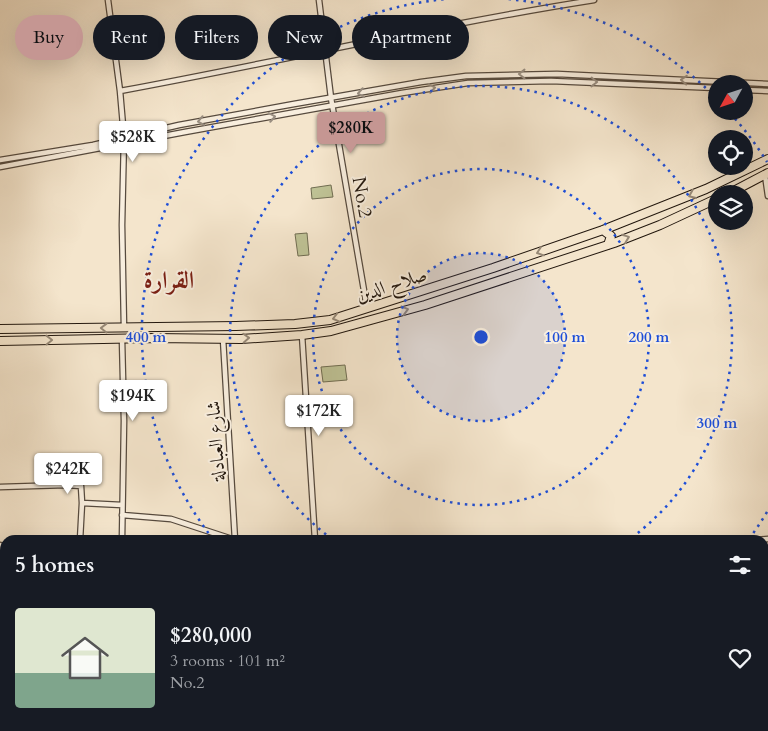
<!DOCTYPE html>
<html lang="en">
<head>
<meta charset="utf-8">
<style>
  body { margin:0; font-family:Cardo,Amiri,serif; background:#242831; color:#f1f3f6; height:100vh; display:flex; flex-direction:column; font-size:19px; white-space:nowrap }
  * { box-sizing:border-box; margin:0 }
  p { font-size:16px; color:#9ea1a6 }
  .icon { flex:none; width:28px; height:28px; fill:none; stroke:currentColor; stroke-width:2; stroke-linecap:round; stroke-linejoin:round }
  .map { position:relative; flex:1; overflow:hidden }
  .drawer { position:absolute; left:0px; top:535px; width:769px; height:196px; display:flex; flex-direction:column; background:#171b24; border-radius:15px 15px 0 0; box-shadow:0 5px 20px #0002 }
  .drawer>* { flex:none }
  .top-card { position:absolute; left:15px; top:15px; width:500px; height:45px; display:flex; gap:10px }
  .needle { width:32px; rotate:230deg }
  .fabs { position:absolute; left:708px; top:75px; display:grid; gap:10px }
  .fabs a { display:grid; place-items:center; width:45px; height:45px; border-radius:50%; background:#171b24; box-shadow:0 5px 20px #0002; font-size:25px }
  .price { position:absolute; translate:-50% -42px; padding:0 11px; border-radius:5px; background:#fff; color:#222; font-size:16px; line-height:32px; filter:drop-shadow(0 1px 2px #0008) }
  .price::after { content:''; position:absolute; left:50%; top:30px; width:15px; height:11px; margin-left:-8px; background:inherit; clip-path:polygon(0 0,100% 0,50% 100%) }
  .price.selected { background:#c59692; color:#111 }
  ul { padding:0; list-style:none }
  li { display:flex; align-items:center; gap:15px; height:125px; padding:0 15px }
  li+li { border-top:1px solid #363941 }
  li span { display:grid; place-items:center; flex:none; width:140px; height:100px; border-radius:5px; color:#555 }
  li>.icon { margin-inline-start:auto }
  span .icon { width:60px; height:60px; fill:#fffc; stroke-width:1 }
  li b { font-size:21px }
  h2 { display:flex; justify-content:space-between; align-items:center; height:60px; padding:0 15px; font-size:21px }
  .pill { padding:0 18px; border-radius:22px; background:#171b24; box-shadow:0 5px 20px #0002; font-size:18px; line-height:45px }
  .pill.selected { background:#c59692; color:#111 }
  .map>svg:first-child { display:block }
  .green { fill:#bfc396; stroke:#706d52 }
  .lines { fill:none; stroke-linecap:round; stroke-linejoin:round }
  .street-casing { stroke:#564a3e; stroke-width:7 }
  .highway-casing { stroke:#22170e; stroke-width:10 }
  .street { stroke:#f8eede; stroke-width:4.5 }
  .highway { stroke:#f4e5cc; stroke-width:8 }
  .oneway { stroke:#988d80 }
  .oneway2 { stroke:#968876 }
  .ring { fill:none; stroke:#1d4ed8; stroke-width:2.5; stroke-dasharray:2.5 5 }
  .labels { text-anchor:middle; stroke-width:4; stroke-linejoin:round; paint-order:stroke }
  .street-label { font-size:19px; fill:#22170e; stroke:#f8eede }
  .district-label { font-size:24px; font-weight:bold; fill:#7a1f14; stroke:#f8eede }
  .centre { fill:#1d4ed8; stroke:#f8eede; stroke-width:2.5 }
  .ring-label { font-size:15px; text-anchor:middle; font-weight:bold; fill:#1d4ed8; stroke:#f8eede; stroke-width:4; stroke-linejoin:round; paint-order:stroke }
</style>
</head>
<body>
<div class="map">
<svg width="768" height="731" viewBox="0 0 768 731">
  <rect width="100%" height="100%" fill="#f4e5cc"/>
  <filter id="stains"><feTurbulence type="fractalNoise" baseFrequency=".004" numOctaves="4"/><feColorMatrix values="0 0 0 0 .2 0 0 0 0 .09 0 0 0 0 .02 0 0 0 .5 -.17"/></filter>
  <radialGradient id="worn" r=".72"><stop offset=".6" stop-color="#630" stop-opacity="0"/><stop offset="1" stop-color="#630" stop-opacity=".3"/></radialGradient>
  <path class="green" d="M 331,185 L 333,197 L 312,199 L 311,188 Z
    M 307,233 L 309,255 L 298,256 L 295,234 Z
    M 345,365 L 347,380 L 323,382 L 321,367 Z"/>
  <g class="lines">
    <defs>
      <path id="street" d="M 108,0 L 120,91 L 124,137 L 122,225 L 124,328
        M 319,0 L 331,98 L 367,308
        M 744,90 L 768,91
        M 120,91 C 278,62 435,25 594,0
        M 0,160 L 93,145 L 179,125 L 294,104 L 421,82 L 466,76 L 557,74 L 768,84
        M 0,167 L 185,132 L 402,93 L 468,83 L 551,81 L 716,88
        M 765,175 L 768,196
        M 302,335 L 315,540
        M 122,339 L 124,421 L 122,540
        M 223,339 L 235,540
        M 0,487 L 66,485 L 81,486 L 82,503 L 122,505
        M 122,515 L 171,519 L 235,540
        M 80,540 L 82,503
        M 756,540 L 768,539
        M 0,545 L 5,644
        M 9,726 L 9,731
        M 248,726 L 249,731
        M 325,726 L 325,731
        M 74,731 L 74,726
        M 125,731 L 125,726
        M 680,731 L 680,726"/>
      <path id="highway" d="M 728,194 L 768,173
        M 603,230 L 611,236 L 608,245
        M 0,329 L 236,326 L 295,324 L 330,320 L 493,268 L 603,230 L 706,189 L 768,159
        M 0,341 L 154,338 L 241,339 L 302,335 L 331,331 L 425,305 L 614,243 L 660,225 L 716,199"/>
    </defs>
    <use href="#street" class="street-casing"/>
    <use href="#highway" class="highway-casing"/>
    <use href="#street" class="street"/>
    <use href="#highway" class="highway"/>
  </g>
  <defs><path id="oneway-chevron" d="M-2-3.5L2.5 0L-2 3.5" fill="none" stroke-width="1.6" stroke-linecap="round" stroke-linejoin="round" transform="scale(1.25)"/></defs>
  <g class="oneway">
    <use href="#oneway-chevron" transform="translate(522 74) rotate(180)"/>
    <use href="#oneway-chevron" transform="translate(684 80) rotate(-176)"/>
    <use href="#oneway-chevron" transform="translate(594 82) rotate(1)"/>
    <use href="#oneway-chevron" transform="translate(432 88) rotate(-9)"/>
    <use href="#oneway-chevron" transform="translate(361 93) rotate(170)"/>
    <use href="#oneway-chevron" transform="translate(272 117) rotate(-10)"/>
    <use href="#oneway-chevron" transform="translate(201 121) rotate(169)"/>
  </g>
  <g class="oneway2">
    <use href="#oneway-chevron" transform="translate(692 195) rotate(157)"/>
    <use href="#oneway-chevron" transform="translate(626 238) rotate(-21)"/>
    <use href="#oneway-chevron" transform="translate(540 252) rotate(161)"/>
    <use href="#oneway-chevron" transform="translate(405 310) rotate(-16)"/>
    <use href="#oneway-chevron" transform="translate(336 318) rotate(166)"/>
    <use href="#oneway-chevron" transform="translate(104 328) rotate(-179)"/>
    <use href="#oneway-chevron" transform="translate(246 338) rotate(-3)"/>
    <use href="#oneway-chevron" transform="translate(49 340) rotate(-1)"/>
  </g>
  <circle cx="481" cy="337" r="84" fill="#1d4ed8" fill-opacity=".12"/>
  <g class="ring">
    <circle cx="481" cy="337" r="84"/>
    <circle cx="481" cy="337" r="168"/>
    <path d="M332 539A251 251 0 1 1 630 539"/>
    <path d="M767 512A335 335 0 0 1 749 539M213 539A335 335 0 0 1 716 98M730 113A335 335 0 0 1 767 162"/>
  </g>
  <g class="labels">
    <g class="street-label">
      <text transform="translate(363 197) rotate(80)" y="7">No.2</text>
      <text transform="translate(391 284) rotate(-18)" y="7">صلاح الدين</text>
      <text transform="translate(215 441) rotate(-94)" y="7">شارع العبادلة</text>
    </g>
    <g class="district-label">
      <text x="169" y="288">القرارة</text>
    </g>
  </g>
  <circle cx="481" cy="337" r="8" class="centre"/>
  <g class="ring-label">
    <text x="565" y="342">100 m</text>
    <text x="649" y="342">200 m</text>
    <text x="146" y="342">400 m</text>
    <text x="717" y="428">300 m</text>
  </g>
  <rect width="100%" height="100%" filter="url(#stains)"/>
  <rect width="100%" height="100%" fill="url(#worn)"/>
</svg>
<div class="fabs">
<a><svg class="needle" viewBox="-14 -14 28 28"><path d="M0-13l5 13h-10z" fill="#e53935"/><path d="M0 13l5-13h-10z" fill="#9ea1a6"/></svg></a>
<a><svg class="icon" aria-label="locate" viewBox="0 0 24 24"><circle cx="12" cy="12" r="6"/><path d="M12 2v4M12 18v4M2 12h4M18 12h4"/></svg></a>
<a><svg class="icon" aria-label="layers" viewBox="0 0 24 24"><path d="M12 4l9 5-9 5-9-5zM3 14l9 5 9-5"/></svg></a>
</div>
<b class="price selected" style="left:351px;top:154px">$280K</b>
<b class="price" style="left:133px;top:163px">$528K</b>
<b class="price" style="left:133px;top:422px">$194K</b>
<b class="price" style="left:319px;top:437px">$172K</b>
<b class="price" style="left:68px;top:495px">$242K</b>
<div class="top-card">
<a class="pill selected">Buy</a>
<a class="pill">Rent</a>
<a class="pill">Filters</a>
<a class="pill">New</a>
<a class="pill">Apartment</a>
</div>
<section class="drawer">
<h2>5 homes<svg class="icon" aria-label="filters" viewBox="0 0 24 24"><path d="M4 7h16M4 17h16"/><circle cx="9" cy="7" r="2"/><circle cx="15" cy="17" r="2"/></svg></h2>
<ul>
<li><span style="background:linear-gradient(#dfe7d0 65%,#7fa58c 0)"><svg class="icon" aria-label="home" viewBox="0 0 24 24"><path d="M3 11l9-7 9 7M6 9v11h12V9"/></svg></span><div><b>$280,000</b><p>3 rooms · 101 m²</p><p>No.2</p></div><svg class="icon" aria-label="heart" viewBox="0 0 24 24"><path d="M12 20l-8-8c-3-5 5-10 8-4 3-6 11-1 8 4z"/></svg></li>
</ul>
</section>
</div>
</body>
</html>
